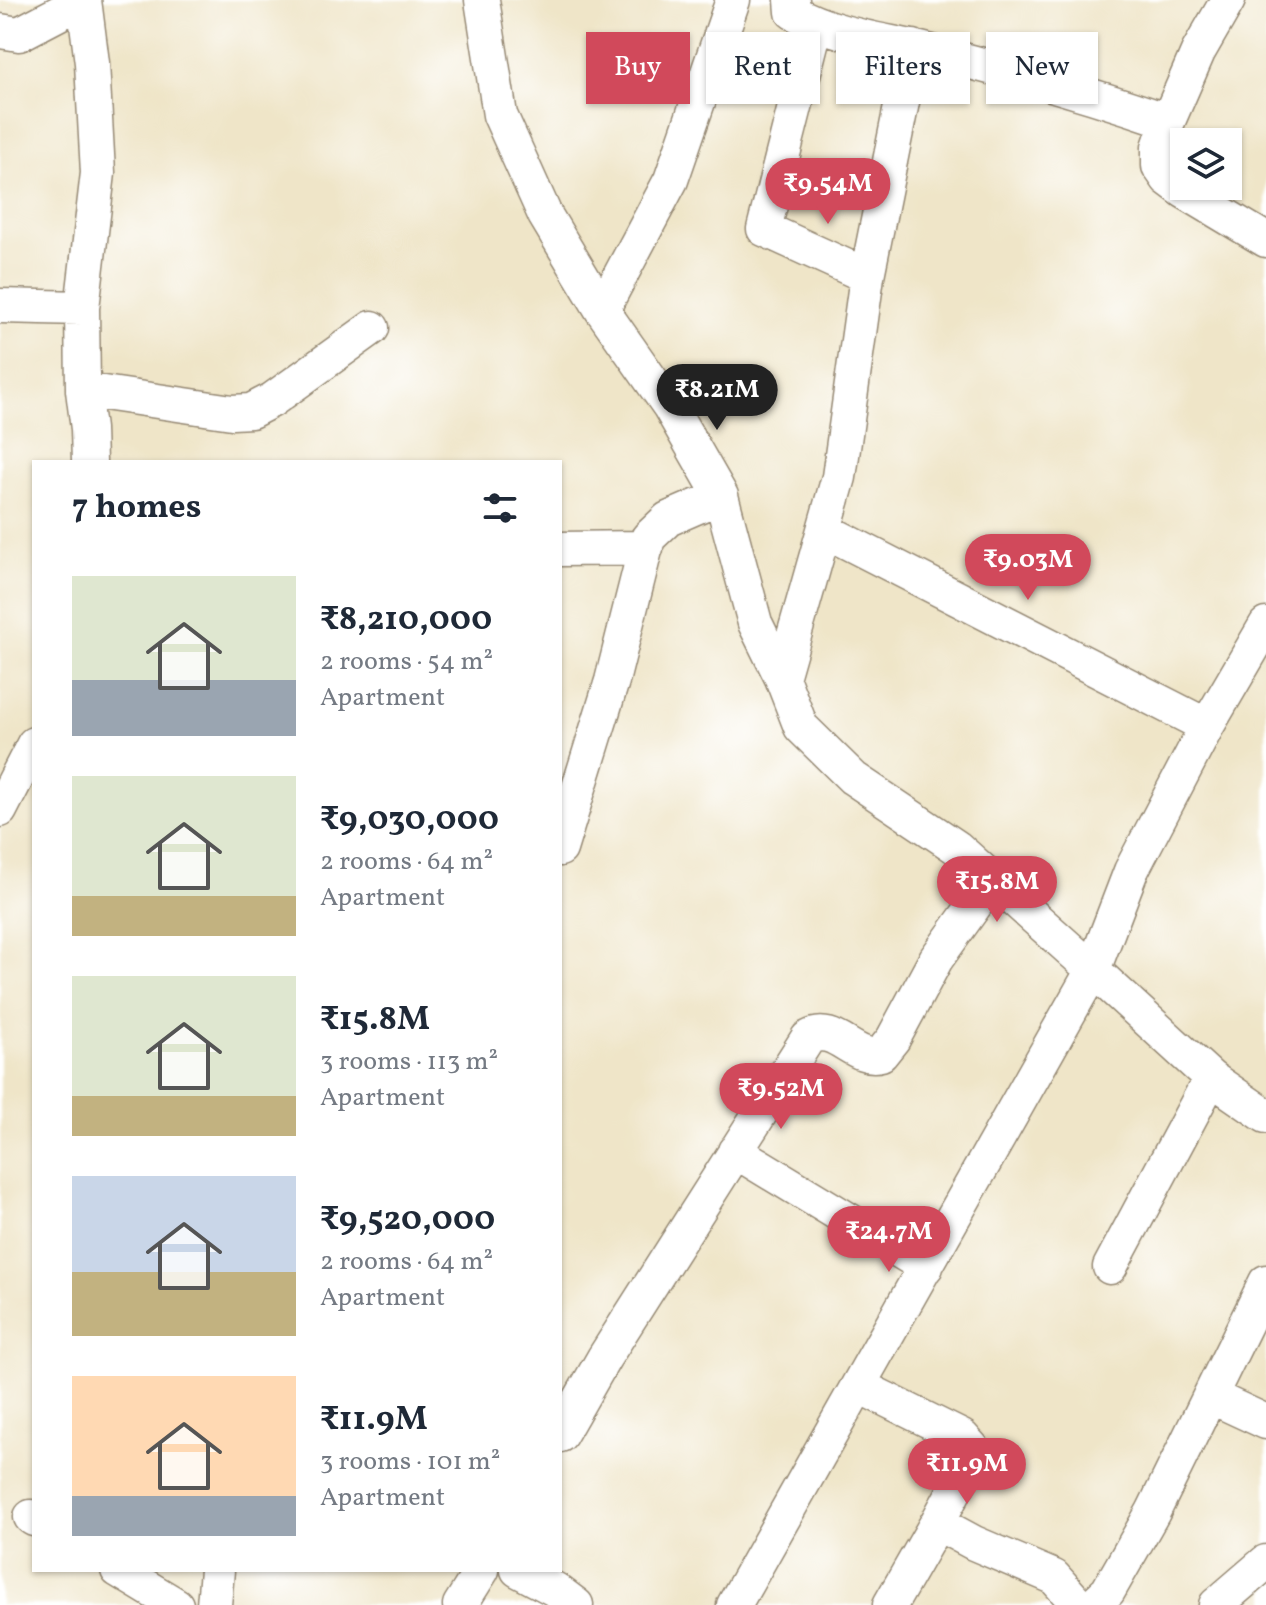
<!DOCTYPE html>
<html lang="en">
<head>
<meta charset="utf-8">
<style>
  body { margin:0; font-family:Vollkorn,serif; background:#f2f2f3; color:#1f2937; height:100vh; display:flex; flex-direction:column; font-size:30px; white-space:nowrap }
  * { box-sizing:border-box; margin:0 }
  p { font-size:26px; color:#747a83 }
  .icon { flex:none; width:44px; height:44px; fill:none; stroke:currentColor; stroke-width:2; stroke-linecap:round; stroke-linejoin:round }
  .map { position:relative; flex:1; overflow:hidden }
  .details { position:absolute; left:32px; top:460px; width:530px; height:1112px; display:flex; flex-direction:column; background:#fff; border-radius:0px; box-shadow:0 2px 6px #0004 }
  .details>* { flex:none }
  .hud { position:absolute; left:586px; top:32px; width:560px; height:72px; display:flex; gap:16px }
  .tools { position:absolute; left:1170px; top:128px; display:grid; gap:16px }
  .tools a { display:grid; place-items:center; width:72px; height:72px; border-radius:0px; background:#fff; box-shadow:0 2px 6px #0004; font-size:40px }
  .price { position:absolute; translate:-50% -68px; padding:0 18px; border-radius:28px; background:#d1495b; color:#fff; font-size:26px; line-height:52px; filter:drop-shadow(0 2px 4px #0008) }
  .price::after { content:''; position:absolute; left:50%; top:48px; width:24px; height:18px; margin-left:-12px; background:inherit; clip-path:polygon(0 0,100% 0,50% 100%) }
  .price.current { background:#222; color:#fff }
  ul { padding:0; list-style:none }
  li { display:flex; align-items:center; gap:24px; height:200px; padding:0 40px }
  li span { display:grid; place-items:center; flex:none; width:224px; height:160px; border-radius:0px; color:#555 }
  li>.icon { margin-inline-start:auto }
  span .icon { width:96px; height:96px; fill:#fffc; stroke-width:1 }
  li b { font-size:34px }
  h2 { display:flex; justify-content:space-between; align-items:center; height:96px; padding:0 40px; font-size:34px }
  .pill { padding:0 28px; border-radius:0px; background:#fff; box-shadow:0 2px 6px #0004; font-size:28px; line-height:72px }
  .pill.current { background:#d1495b; color:#fff }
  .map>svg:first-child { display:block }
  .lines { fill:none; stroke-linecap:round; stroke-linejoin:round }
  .minor-casing { stroke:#958873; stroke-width:37 }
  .minor { stroke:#fff; stroke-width:34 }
</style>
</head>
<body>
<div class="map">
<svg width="1266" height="1605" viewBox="0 0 1266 1605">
  <rect width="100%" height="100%" fill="#fff"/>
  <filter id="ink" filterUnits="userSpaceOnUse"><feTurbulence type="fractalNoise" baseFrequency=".0125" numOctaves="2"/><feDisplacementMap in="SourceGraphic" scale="16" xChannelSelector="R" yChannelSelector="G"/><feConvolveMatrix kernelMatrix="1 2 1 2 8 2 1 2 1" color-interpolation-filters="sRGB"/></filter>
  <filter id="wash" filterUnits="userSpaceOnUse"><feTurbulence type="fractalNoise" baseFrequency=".006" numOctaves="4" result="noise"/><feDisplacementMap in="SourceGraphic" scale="32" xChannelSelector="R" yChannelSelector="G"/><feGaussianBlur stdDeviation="1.8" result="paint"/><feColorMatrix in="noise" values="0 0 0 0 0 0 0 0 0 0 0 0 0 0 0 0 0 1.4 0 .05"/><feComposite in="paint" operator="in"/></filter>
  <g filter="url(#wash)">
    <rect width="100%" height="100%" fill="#efe5c8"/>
  </g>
  <g filter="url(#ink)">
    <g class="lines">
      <defs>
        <path id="minor" d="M 84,0 L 92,63 L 98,173 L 82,308 L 83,390 L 88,429 L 89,462
          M 482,0 L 500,115 L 545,215 L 602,310 L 670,407 L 721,496 L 668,519 L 648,538 L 612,681 L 560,849
          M 792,0 L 793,12 C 833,35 884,40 928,51 C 1008,71 1090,94 1168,121
          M 1228,0 L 1198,52 L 1168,121 L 1159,147 L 1159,166 L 1168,179 L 1184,191 L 1266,240
          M 816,24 L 764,229 L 867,276
          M 0,31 L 19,34 L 84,0
          M 0,306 L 82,308
          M 602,310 L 671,180 L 733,0
          M 83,390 L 232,412 L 251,411 L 272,400 L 372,328
          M 721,496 L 755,623 L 782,678 L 801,727 L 853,778 L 956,847 L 1093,970 L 1131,871 L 1207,726 L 1266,625
          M 824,530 L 1207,726
          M 560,549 L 646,548
          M 782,678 L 839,477 L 867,276 L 913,47
          M 0,810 L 34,744
          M 735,1151 L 926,1267
          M 1110,1267 L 1211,1078
          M 859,1386 L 962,1437 L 972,1448 L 970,1462 L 937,1523
          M 1210,1396 L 1266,1422
          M 560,1435 L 604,1358 L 808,1038 C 835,1022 854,1062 881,1054 L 893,1039 L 936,959 L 992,881
          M 31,1517 L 34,1519
          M 118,1570 L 176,1605
          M 518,1570 L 556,1590 L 576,1605
          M 214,1605 L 217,1570
          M 460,1605 L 482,1570
          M 734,1605 L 1093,970 L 1211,1078 L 1266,1116
          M 890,1605 L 937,1523 L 974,1543 L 1054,1577 L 1079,1605
          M 1093,1605 L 1108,1591 L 1153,1512 L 1266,1282
          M 1216,1605 L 1266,1562"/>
      </defs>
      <use href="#minor" class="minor-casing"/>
      <use href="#minor" class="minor"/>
    </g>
  </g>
</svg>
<div class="tools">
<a><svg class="icon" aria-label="layers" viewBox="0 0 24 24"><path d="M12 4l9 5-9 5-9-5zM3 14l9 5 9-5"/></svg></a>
</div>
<b class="price" style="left:828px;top:226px">₹9.54M</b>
<b class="price current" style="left:717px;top:432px">₹8.21M</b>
<b class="price" style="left:1028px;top:602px">₹9.03M</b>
<b class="price" style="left:997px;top:924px">₹15.8M</b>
<b class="price" style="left:781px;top:1131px">₹9.52M</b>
<b class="price" style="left:889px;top:1274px">₹24.7M</b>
<b class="price" style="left:967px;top:1506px">₹11.9M</b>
<div class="hud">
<a class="pill current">Buy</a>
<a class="pill">Rent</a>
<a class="pill">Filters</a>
<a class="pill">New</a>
</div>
<section class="details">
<h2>7 homes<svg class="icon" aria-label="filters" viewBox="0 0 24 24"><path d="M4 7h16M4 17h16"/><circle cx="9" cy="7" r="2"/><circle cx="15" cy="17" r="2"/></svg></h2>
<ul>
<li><span style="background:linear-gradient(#dfe7d0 65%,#9aa5b1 0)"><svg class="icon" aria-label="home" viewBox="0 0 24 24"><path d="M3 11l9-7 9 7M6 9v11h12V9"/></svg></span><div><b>₹8,210,000</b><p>2 rooms · 54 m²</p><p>Apartment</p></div></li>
<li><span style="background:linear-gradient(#dfe7d0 75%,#c2b280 0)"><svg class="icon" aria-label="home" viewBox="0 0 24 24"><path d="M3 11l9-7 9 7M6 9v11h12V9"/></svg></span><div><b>₹9,030,000</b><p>2 rooms · 64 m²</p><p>Apartment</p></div></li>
<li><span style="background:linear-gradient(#dfe7d0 75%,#c2b280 0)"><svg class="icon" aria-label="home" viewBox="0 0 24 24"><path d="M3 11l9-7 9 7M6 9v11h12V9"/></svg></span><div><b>₹15.8M</b><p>3 rooms · 113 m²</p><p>Apartment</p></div></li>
<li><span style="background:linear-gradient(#c9d6e8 60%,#c2b280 0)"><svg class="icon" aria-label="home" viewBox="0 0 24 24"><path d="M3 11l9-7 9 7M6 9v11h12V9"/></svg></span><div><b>₹9,520,000</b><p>2 rooms · 64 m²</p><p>Apartment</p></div></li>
<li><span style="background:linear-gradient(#ffd9b3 75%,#9aa5b1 0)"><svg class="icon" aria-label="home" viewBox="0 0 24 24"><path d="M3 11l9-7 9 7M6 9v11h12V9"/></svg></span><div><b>₹11.9M</b><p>3 rooms · 101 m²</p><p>Apartment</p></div></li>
</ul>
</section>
</div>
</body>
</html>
